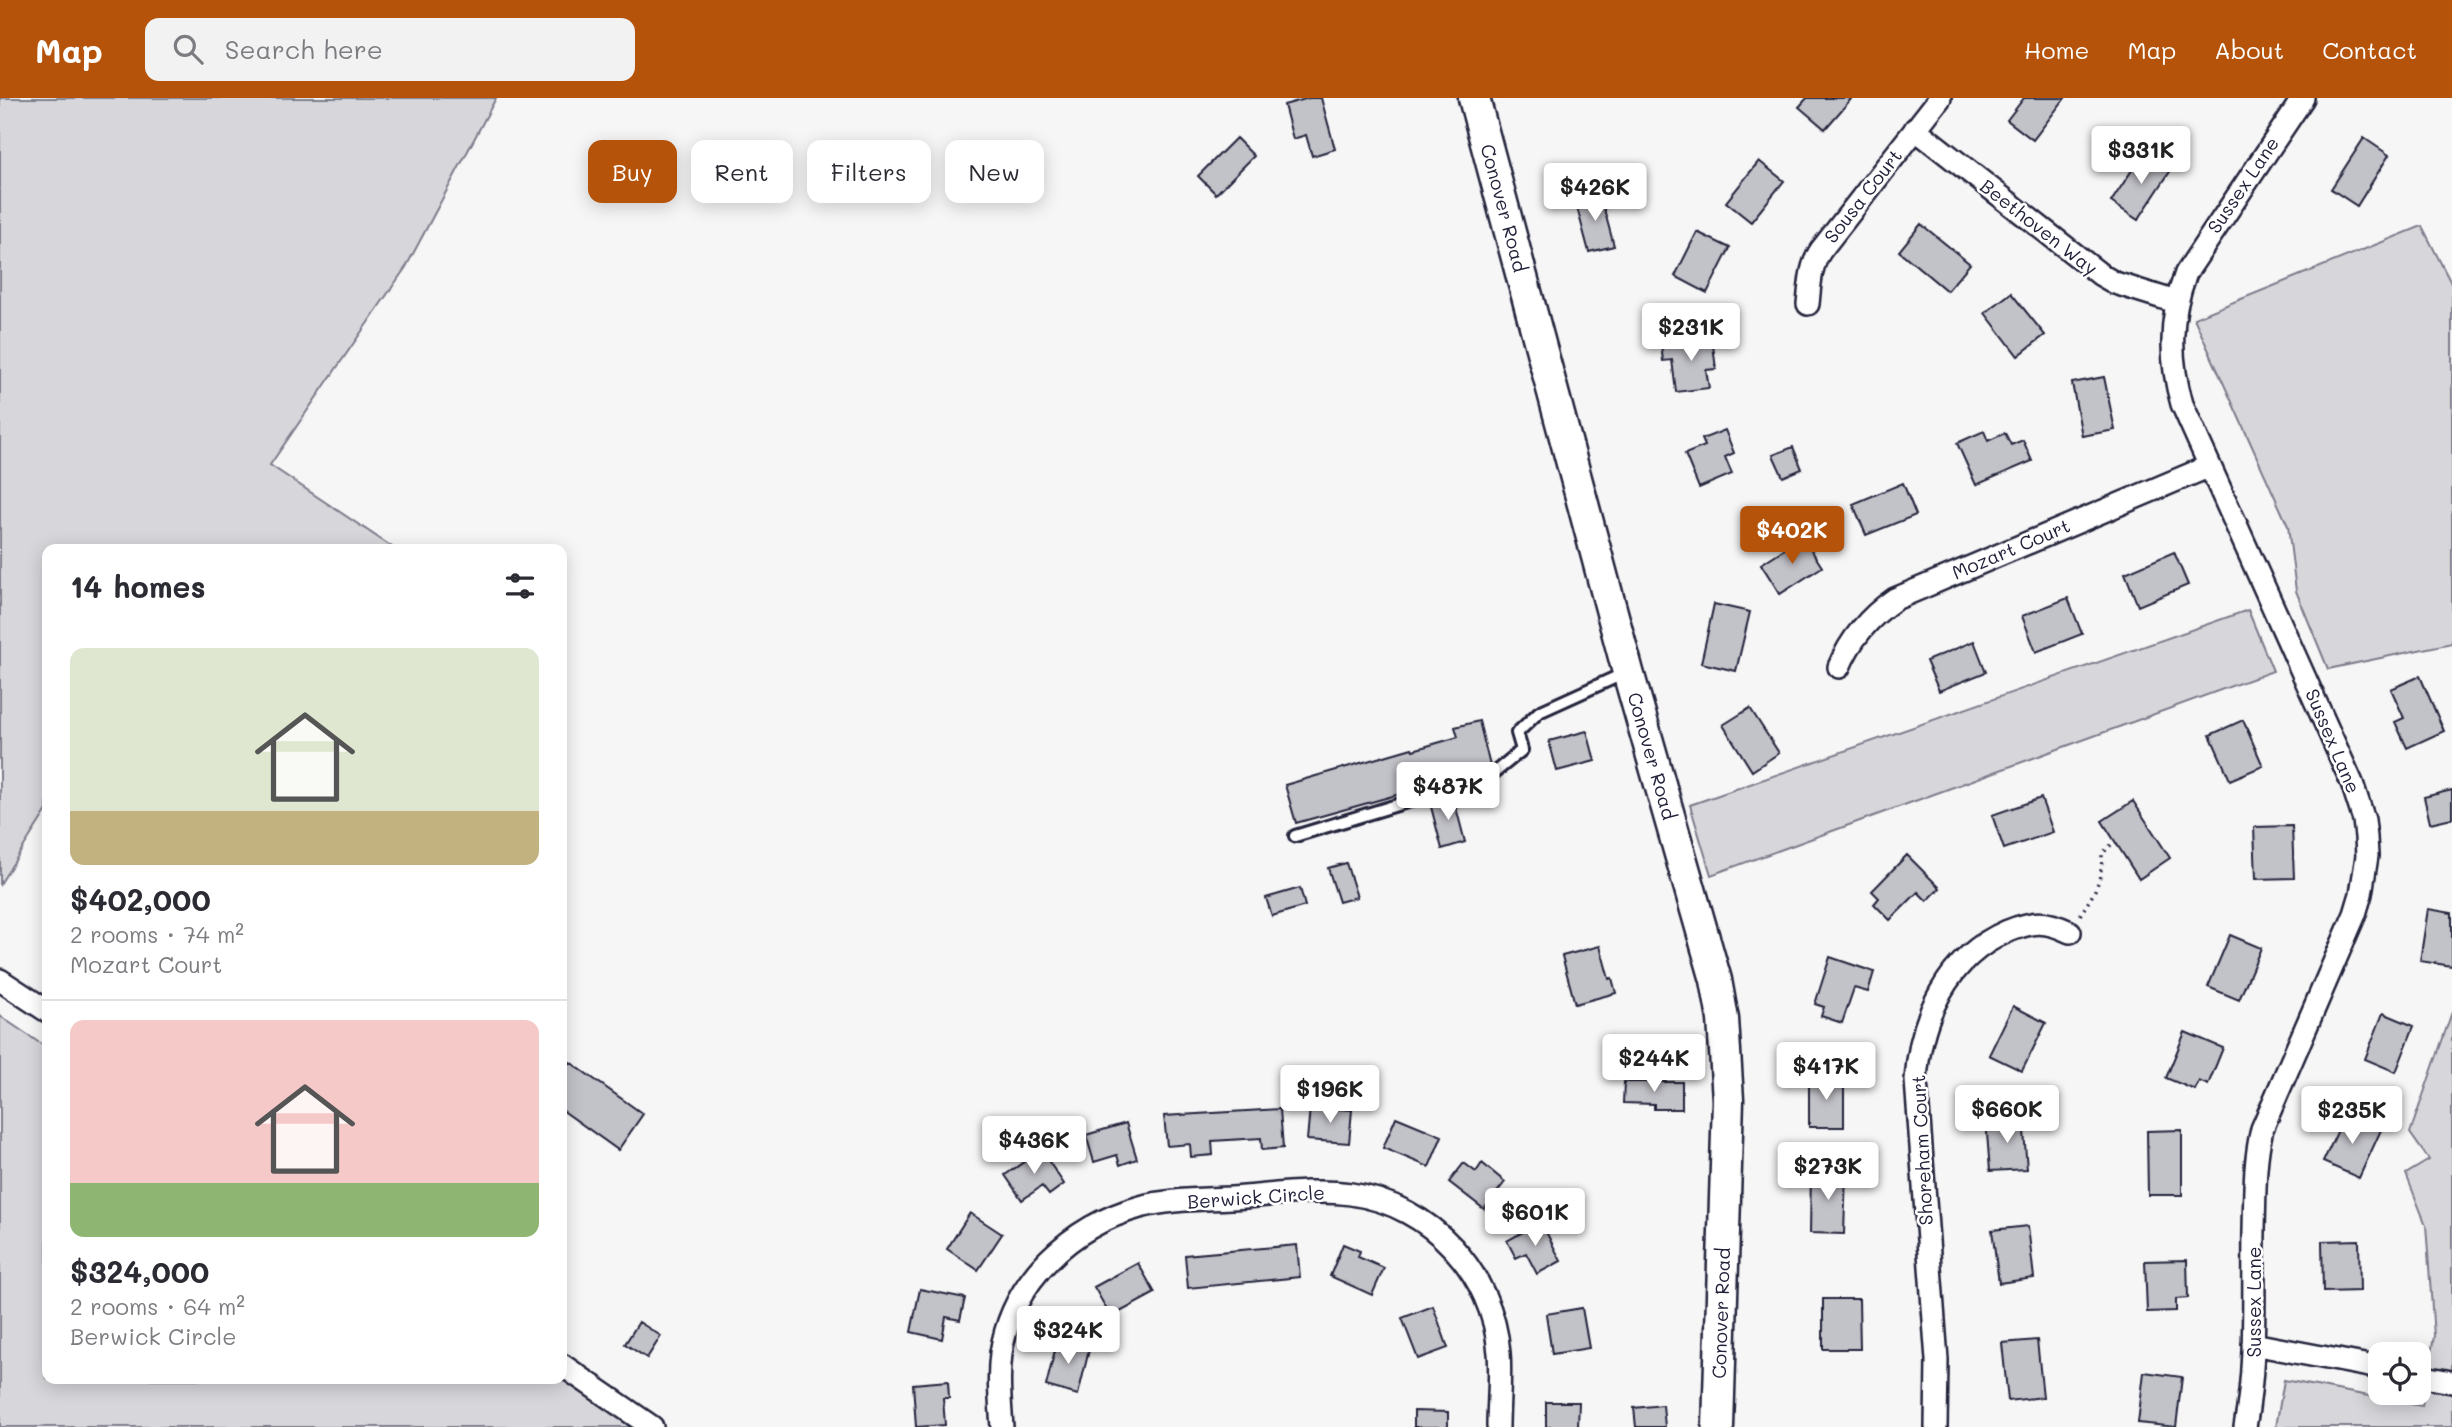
<!DOCTYPE html>
<html lang="en">
<head>
<meta charset="utf-8">
<style>
  body { margin:0; font-family:Mali,sans-serif; background:#f2f2f3; color:#2b2b33; height:100vh; display:flex; flex-direction:column; font-size:26px; white-space:nowrap }
  * { box-sizing:border-box; margin:0 }
  p { font-size:23px; color:#7c7c81 }
  .icon { flex:none; width:38px; height:38px; fill:none; stroke:currentColor; stroke-width:2; stroke-linecap:round; stroke-linejoin:round }
  .map { position:relative; flex:1; overflow:hidden }
  .sheet { position:absolute; left:42px; top:446px; width:525px; height:840px; display:flex; flex-direction:column; background:#fff; border-radius:14px; box-shadow:0 4px 18px #0003 }
  .sheet>* { flex:none }
  .hud { position:absolute; left:588px; top:42px; width:665px; height:63px; display:flex; gap:14px }
  .controls { position:absolute; left:2368px; top:1244px; display:grid; gap:14px }
  .controls a { display:grid; place-items:center; width:63px; height:63px; border-radius:14px; background:#fff; box-shadow:0 4px 18px #0003; font-size:35px }
  .price { position:absolute; translate:-50% -60px; padding:0 16px; border-radius:7px; background:#fff; color:#222; font-size:23px; line-height:46px; filter:drop-shadow(0 2px 4px #0008) }
  .price::after { content:''; position:absolute; left:50%; top:42px; width:21px; height:16px; margin-left:-10px; background:inherit; clip-path:polygon(0 0,100% 0,50% 100%) }
  .price.active { background:#b45309; color:#fff }
  ul { padding:0; list-style:none }
  li { display:grid; align-content:center; gap:14px; height:371px; padding:0 28px }
  li+li { border-top:2px solid #e1e1e2 }
  li span { display:grid; place-items:center; height:217px; border-radius:14px; color:#555 }
  li>.icon { margin-inline-start:auto }
  span .icon { width:126px; height:126px; fill:#fffc; stroke-width:1 }
  li b { font-size:30px }
  h2 { display:flex; justify-content:space-between; align-items:center; height:84px; padding:0 28px; font-size:30px }
  .tag { padding:0 24px; border-radius:14px; background:#fff; box-shadow:0 4px 18px #0003; font-size:24px; line-height:63px }
  .tag.active { background:#b45309; color:#fff }
  header { display:flex; align-items:center; gap:42px; box-sizing:border-box; height:98px; padding:0 35px; background:#b45309; color:#fff }
  header strong { font-size:33px }
  nav { display:flex; gap:38px; margin-inline-start:auto; font-size:24px }
  .search { width:490px; height:63px; background:#f2f2f3; display:flex; align-items:center; gap:18px; box-sizing:border-box; padding:0 24px; border-radius:14px; color:#7c7c81; font-size:26px }
  .map>svg:first-child { display:block }
  .green { fill:#d7d7db; stroke:#7c7c8b; stroke-width:2 }
  .building { fill:#c2c2c9; stroke:#22223b; stroke-width:2 }
  .lines { fill:none; stroke-linecap:round; stroke-linejoin:round }
  .lane-casing { stroke:#22223b; stroke-width:16 }
  .street-casing { stroke:#22223b; stroke-width:26 }
  .secondary-casing { stroke:#22223b; stroke-width:35 }
  .path { stroke:#22223b; stroke-width:3.5; stroke-dasharray:2 5; stroke-linecap:butt }
  .lane { stroke:#fff; stroke-width:10 }
  .street { stroke:#fff; stroke-width:21 }
  .secondary { stroke:#fff; stroke-width:30 }
  .labels { text-anchor:middle; stroke-width:5; stroke-linejoin:round; paint-order:stroke }
  .street-label { font-size:19px; fill:#22223b; stroke:#fff }
</style>
</head>
<body>
<header>
<strong>Map</strong>
<div class="search"><svg class="icon" aria-label="search" viewBox="0 0 24 24"><circle cx="10" cy="10" r="6"/><path d="M15 15l6 6"/></svg>Search here</div>
<nav><a>Home</a><a>Map</a><a>About</a><a>Contact</a></nav>
</header>
<div class="map">
<svg width="2452" height="1329" viewBox="0 0 2452 1329">
  <rect width="100%" height="100%" fill="#f6f6f7"/>
  <filter id="ink" filterUnits="userSpaceOnUse"><feTurbulence type="fractalNoise" baseFrequency=".0143" numOctaves="2"/><feDisplacementMap in="SourceGraphic" scale="14" xChannelSelector="R" yChannelSelector="G"/><feConvolveMatrix kernelMatrix="1 2 1 2 8 2 1 2 1" color-interpolation-filters="sRGB"/></filter>
  <g filter="url(#ink)">
    <path class="green" d="M 0,0 L 496,0 L 406,169 L 270,367 L 395,451 L 47,452 L 47,712 L 0,786 Z
      M 2422,128 L 2452,187 L 2452,545 L 2328,571 L 2296,493 L 2288,428 L 2194,220 Z
      M 2248,512 L 2273,573 L 1711,777 L 1690,707 Z
      M 2452,914 L 2452,1329 L 2276,1329 L 2284,1282 L 2422,1308 L 2434,1238 L 2426,1127 L 2406,1076 L 2429,1062 L 2410,1035 Z
      M 0,918 L 47,950 L 47,1281 L 562,1281 L 635,1329 L 0,1329 Z"/>
    <path class="building" d="M 1309,0 L 1321,0 L 1335,51 L 1312,58 L 1306,37 L 1293,41 L 1284,7 Z
      M 1807,0 L 1852,0 L 1825,31 L 1799,9 Z
      M 2024,0 L 2065,0 L 2033,42 L 2007,22 Z
      M 1236,40 L 1254,58 L 1216,96 L 1198,78 Z
      M 2364,40 L 2389,57 L 2357,108 L 2331,91 Z
      M 2144,54 L 2171,72 L 2138,122 L 2111,104 Z
      M 1759,63 L 1784,83 L 1751,124 L 1726,104 Z
      M 1600,96 L 1614,148 L 1589,154 L 1575,102 Z
      M 1921,126 L 1970,166 L 1947,193 L 1899,153 Z
      M 1697,134 L 1730,150 L 1707,195 L 1675,178 Z
      M 2011,195 L 2045,237 L 2018,258 L 1985,215 Z
      M 1712,239 L 1716,271 L 1706,272 L 1709,290 L 1676,294 L 1672,262 L 1663,263 L 1661,246 Z
      M 2104,279 L 2115,332 L 2082,338 L 2072,285 Z
      M 1725,332 L 1734,355 L 1725,359 L 1732,376 L 1699,390 L 1685,356 L 1705,348 L 1702,341 Z
      M 1984,333 L 1988,343 L 2005,335 L 2011,347 L 2023,342 L 2032,363 L 1976,387 L 1957,345 Z
      M 1793,349 L 1802,371 L 1783,379 L 1773,357 Z
      M 1903,385 L 1916,417 L 1866,437 L 1853,406 Z
      M 1803,439 L 1822,469 L 1780,496 L 1761,466 Z
      M 2174,454 L 2188,487 L 2138,508 L 2125,475 Z
      M 2068,500 L 2082,536 L 2036,554 L 2022,518 Z
      M 1714,506 L 1750,514 L 1736,573 L 1701,565 Z
      M 1974,543 L 1986,574 L 1939,593 L 1926,563 Z
      M 2420,578 L 2444,633 L 2407,650 L 2395,624 L 2404,620 L 2391,591 Z
      M 1750,610 L 1779,655 L 1752,673 L 1723,627 Z
      M 2243,622 L 2263,668 L 2230,682 L 2210,637 Z
      M 1479,623 L 1490,668 L 1486,672 L 1296,725 L 1285,687 L 1412,650 L 1413,652 L 1458,639 L 1455,629 Z
      M 1587,633 L 1595,663 L 1557,673 L 1549,643 Z
      M 2452,692 L 2452,720 L 2430,725 L 2424,699 Z
      M 1453,698 L 1465,744 L 1442,751 L 1430,705 Z
      M 2041,700 L 2053,734 L 2004,751 L 1992,717 Z
      M 2133,703 L 2170,760 L 2139,781 L 2102,723 Z
      M 2292,728 L 2294,780 L 2256,781 L 2254,729 Z
      M 1907,757 L 1940,790 L 1927,803 L 1918,794 L 1890,822 L 1874,806 L 1879,800 L 1872,793 Z
      M 1346,765 L 1357,799 L 1339,804 L 1328,770 Z
      M 1300,790 L 1305,808 L 1272,818 L 1266,800 Z
      M 2428,811 L 2452,815 L 2452,868 L 2420,863 Z
      M 2230,837 L 2261,850 L 2239,902 L 2208,889 Z
      M 1600,848 L 1609,881 L 1612,880 L 1616,895 L 1575,906 L 1562,858 Z
      M 1830,859 L 1874,874 L 1868,894 L 1854,890 L 1842,925 L 1821,918 L 1824,909 L 1815,906 Z
      M 2013,908 L 2046,925 L 2022,973 L 1989,957 Z
      M 2383,915 L 2414,928 L 2396,974 L 2365,961 Z
      M 2185,934 L 2223,950 L 2208,987 L 2199,983 L 2195,992 L 2166,980 Z
      M 570,964 L 643,1016 L 618,1052 L 562,1012 L 562,975 Z
      M 1809,979 L 1844,979 L 1844,1029 L 1809,1029 Z
      M 1624,984 L 1682,984 L 1682,1011 L 1654,1011 L 1654,1006 L 1623,1005 Z
      M 1310,1009 L 1352,1012 L 1349,1045 L 1307,1042 Z
      M 1280,1011 L 1283,1050 L 1262,1052 L 1261,1040 L 1212,1043 L 1213,1057 L 1191,1059 L 1190,1046 L 1167,1048 L 1164,1018 Z
      M 2346,1015 L 2381,1032 L 2359,1080 L 2323,1064 Z
      M 1396,1019 L 1442,1038 L 1429,1069 L 1383,1050 Z
      M 2023,1020 L 2027,1071 L 1990,1073 L 1986,1023 Z
      M 1126,1025 L 1137,1061 L 1120,1067 L 1117,1057 L 1094,1064 L 1086,1037 Z
      M 2182,1032 L 2182,1097 L 2148,1097 L 2147,1033 Z
      M 1041,1052 L 1064,1086 L 1049,1097 L 1042,1088 L 1022,1102 L 1005,1077 Z
      M 1464,1065 L 1476,1074 L 1482,1065 L 1505,1084 L 1484,1111 L 1449,1084 Z
      M 1811,1072 L 1846,1073 L 1844,1136 L 1810,1135 Z
      M 970,1115 L 1002,1136 L 978,1172 L 947,1151 Z
      M 1541,1124 L 1561,1163 L 1537,1176 L 1526,1155 L 1516,1160 L 1507,1143 Z
      M 2028,1128 L 2034,1180 L 1999,1185 L 1992,1132 Z
      M 2359,1142 L 2360,1193 L 2323,1194 L 2322,1143 Z
      M 1343,1146 L 1360,1153 L 1358,1159 L 1384,1170 L 1372,1197 L 1330,1178 Z
      M 1297,1147 L 1300,1179 L 1188,1190 L 1185,1157 Z
      M 2187,1162 L 2188,1200 L 2176,1201 L 2176,1213 L 2147,1214 L 2145,1163 Z
      M 1138,1165 L 1155,1195 L 1111,1219 L 1094,1189 Z
      M 920,1191 L 965,1200 L 960,1222 L 946,1219 L 942,1241 L 911,1234 Z
      M 1823,1201 L 1859,1201 L 1860,1251 L 1823,1251 Z
      M 1433,1208 L 1448,1250 L 1418,1261 L 1402,1220 Z
      M 1582,1210 L 1589,1250 L 1552,1256 L 1546,1216 Z
      M 639,1224 L 661,1238 L 647,1260 L 625,1246 Z
      M 1058,1240 L 1090,1248 L 1078,1297 L 1046,1288 Z
      M 2037,1242 L 2043,1299 L 2008,1303 L 2002,1245 Z
      M 2144,1274 L 2182,1279 L 2176,1329 L 2138,1325 Z
      M 948,1283 L 949,1300 L 943,1300 L 945,1327 L 916,1329 L 913,1286 Z
      M 1546,1304 L 1579,1304 L 1578,1329 L 1546,1329 Z
      M 1663,1307 L 1665,1329 L 1636,1329 L 1634,1310 Z
      M 1414,1313 L 1448,1314 L 1448,1329 L 1414,1329 Z"/>
    <g class="lines">
      <defs>
        <path id="lane" d="M 1295,738 L 1489,679 L 1522,652 L 1517,635 L 1539,614 L 1625,575"/>
        <path id="street" d="M 1915,31 L 2101,177 L 2115,185 L 2176,204
          M 1808,206 C 1810,187 1810,168 1821,152 L 1940,0
          M 1839,569 C 1851,540 1869,519 1895,501 L 2210,368
          M 0,882 L 47,913
          M 2253,1246 L 2380,1270
          M 562,1267 L 652,1329
          M 2418,1278 L 2452,1284
          M 1002,1329 C 1000,1304 998,1279 1001,1255 C 1012,1182 1071,1128 1140,1109 C 1173,1100 1211,1102 1245,1099 C 1280,1096 1317,1091 1351,1096 C 1431,1107 1493,1175 1499,1255 C 1501,1279 1498,1305 1498,1329
          M 1936,1329 L 1937,1262 L 1916,982 C 1920,920 1947,859 2008,833 C 2033,823 2045,822 2070,834
          M 2245,1329 C 2257,1264 2253,1198 2254,1132 C 2255,1097 2254,1064 2262,1031 L 2355,816 L 2361,796 L 2367,758 L 2366,739 L 2364,722 L 2352,685 L 2182,306 C 2169,261 2169,219 2186,175 L 2303,0"/>
        <path id="secondary" d="M 1474,0 L 1628,574 L 1716,882 L 1723,921 L 1728,1002 L 1718,1329"/>
      </defs>
      <use href="#lane" class="lane-casing"/>
      <use href="#street" class="street-casing"/>
      <use href="#secondary" class="secondary-casing"/>
      <path class="path" d="M 2080,817 C 2095,794 2102,784 2102,756 L 2113,745"/>
      <use href="#lane" class="lane"/>
      <use href="#street" class="street"/>
      <use href="#secondary" class="secondary"/>
    </g>
  </g>
  <g class="labels">
    <g class="street-label">
      <text transform="translate(2243 87) rotate(-56)" y="7">Sussex Lane</text>
      <text transform="translate(1863 98) rotate(-52)" y="7">Sousa Court</text>
      <text transform="translate(1504 110) rotate(75)" y="7">Conover Road</text>
      <text transform="translate(2039 129) rotate(38)" y="7">Beethoven Way</text>
      <text transform="translate(2011 451) rotate(-23)" y="7">Mozart Court</text>
      <text transform="translate(2333 643) rotate(67)" y="7">Sussex Lane</text>
      <text transform="translate(1652 658) rotate(74)" y="7">Conover Road</text>
      <text transform="translate(1922 1052) rotate(-93)" y="7">Shoreham Court</text>
      <text transform="translate(1256 1099) rotate(-4)" y="7">Berwick Circle</text>
      <text transform="translate(2254 1204) rotate(-90)" y="7">Sussex Lane</text>
      <text transform="translate(1721 1215) rotate(-88)" y="7">Conover Road</text>
    </g>
  </g>
</svg>
<div class="controls">
<a><svg class="icon" aria-label="locate" viewBox="0 0 24 24"><circle cx="12" cy="12" r="6"/><path d="M12 2v4M12 18v4M2 12h4M18 12h4"/></svg></a>
</div>
<b class="price" style="left:2141px;top:88px">$331K</b>
<b class="price" style="left:1595px;top:125px">$426K</b>
<b class="price" style="left:1691px;top:265px">$231K</b>
<b class="price active" style="left:1792px;top:468px">$402K</b>
<b class="price" style="left:1448px;top:724px">$487K</b>
<b class="price" style="left:1654px;top:996px">$244K</b>
<b class="price" style="left:1826px;top:1004px">$417K</b>
<b class="price" style="left:1330px;top:1027px">$196K</b>
<b class="price" style="left:2007px;top:1047px">$660K</b>
<b class="price" style="left:2352px;top:1048px">$235K</b>
<b class="price" style="left:1034px;top:1078px">$436K</b>
<b class="price" style="left:1828px;top:1104px">$273K</b>
<b class="price" style="left:1535px;top:1150px">$601K</b>
<b class="price" style="left:1068px;top:1268px">$324K</b>
<div class="hud">
<a class="tag active">Buy</a>
<a class="tag">Rent</a>
<a class="tag">Filters</a>
<a class="tag">New</a>
</div>
<section class="sheet">
<h2>14 homes<svg class="icon" aria-label="filters" viewBox="0 0 24 24"><path d="M4 7h16M4 17h16"/><circle cx="9" cy="7" r="2"/><circle cx="15" cy="17" r="2"/></svg></h2>
<ul>
<li><span style="background:linear-gradient(#dfe7d0 75%,#c2b280 0)"><svg class="icon" aria-label="home" viewBox="0 0 24 24"><path d="M3 11l9-7 9 7M6 9v11h12V9"/></svg></span><div><b>$402,000</b><p>2 rooms · 74 m²</p><p>Mozart Court</p></div></li>
<li><span style="background:linear-gradient(#f6c9c9 75%,#8fb573 0)"><svg class="icon" aria-label="home" viewBox="0 0 24 24"><path d="M3 11l9-7 9 7M6 9v11h12V9"/></svg></span><div><b>$324,000</b><p>2 rooms · 64 m²</p><p>Berwick Circle</p></div></li>
</ul>
</section>
</div>
</body>
</html>
